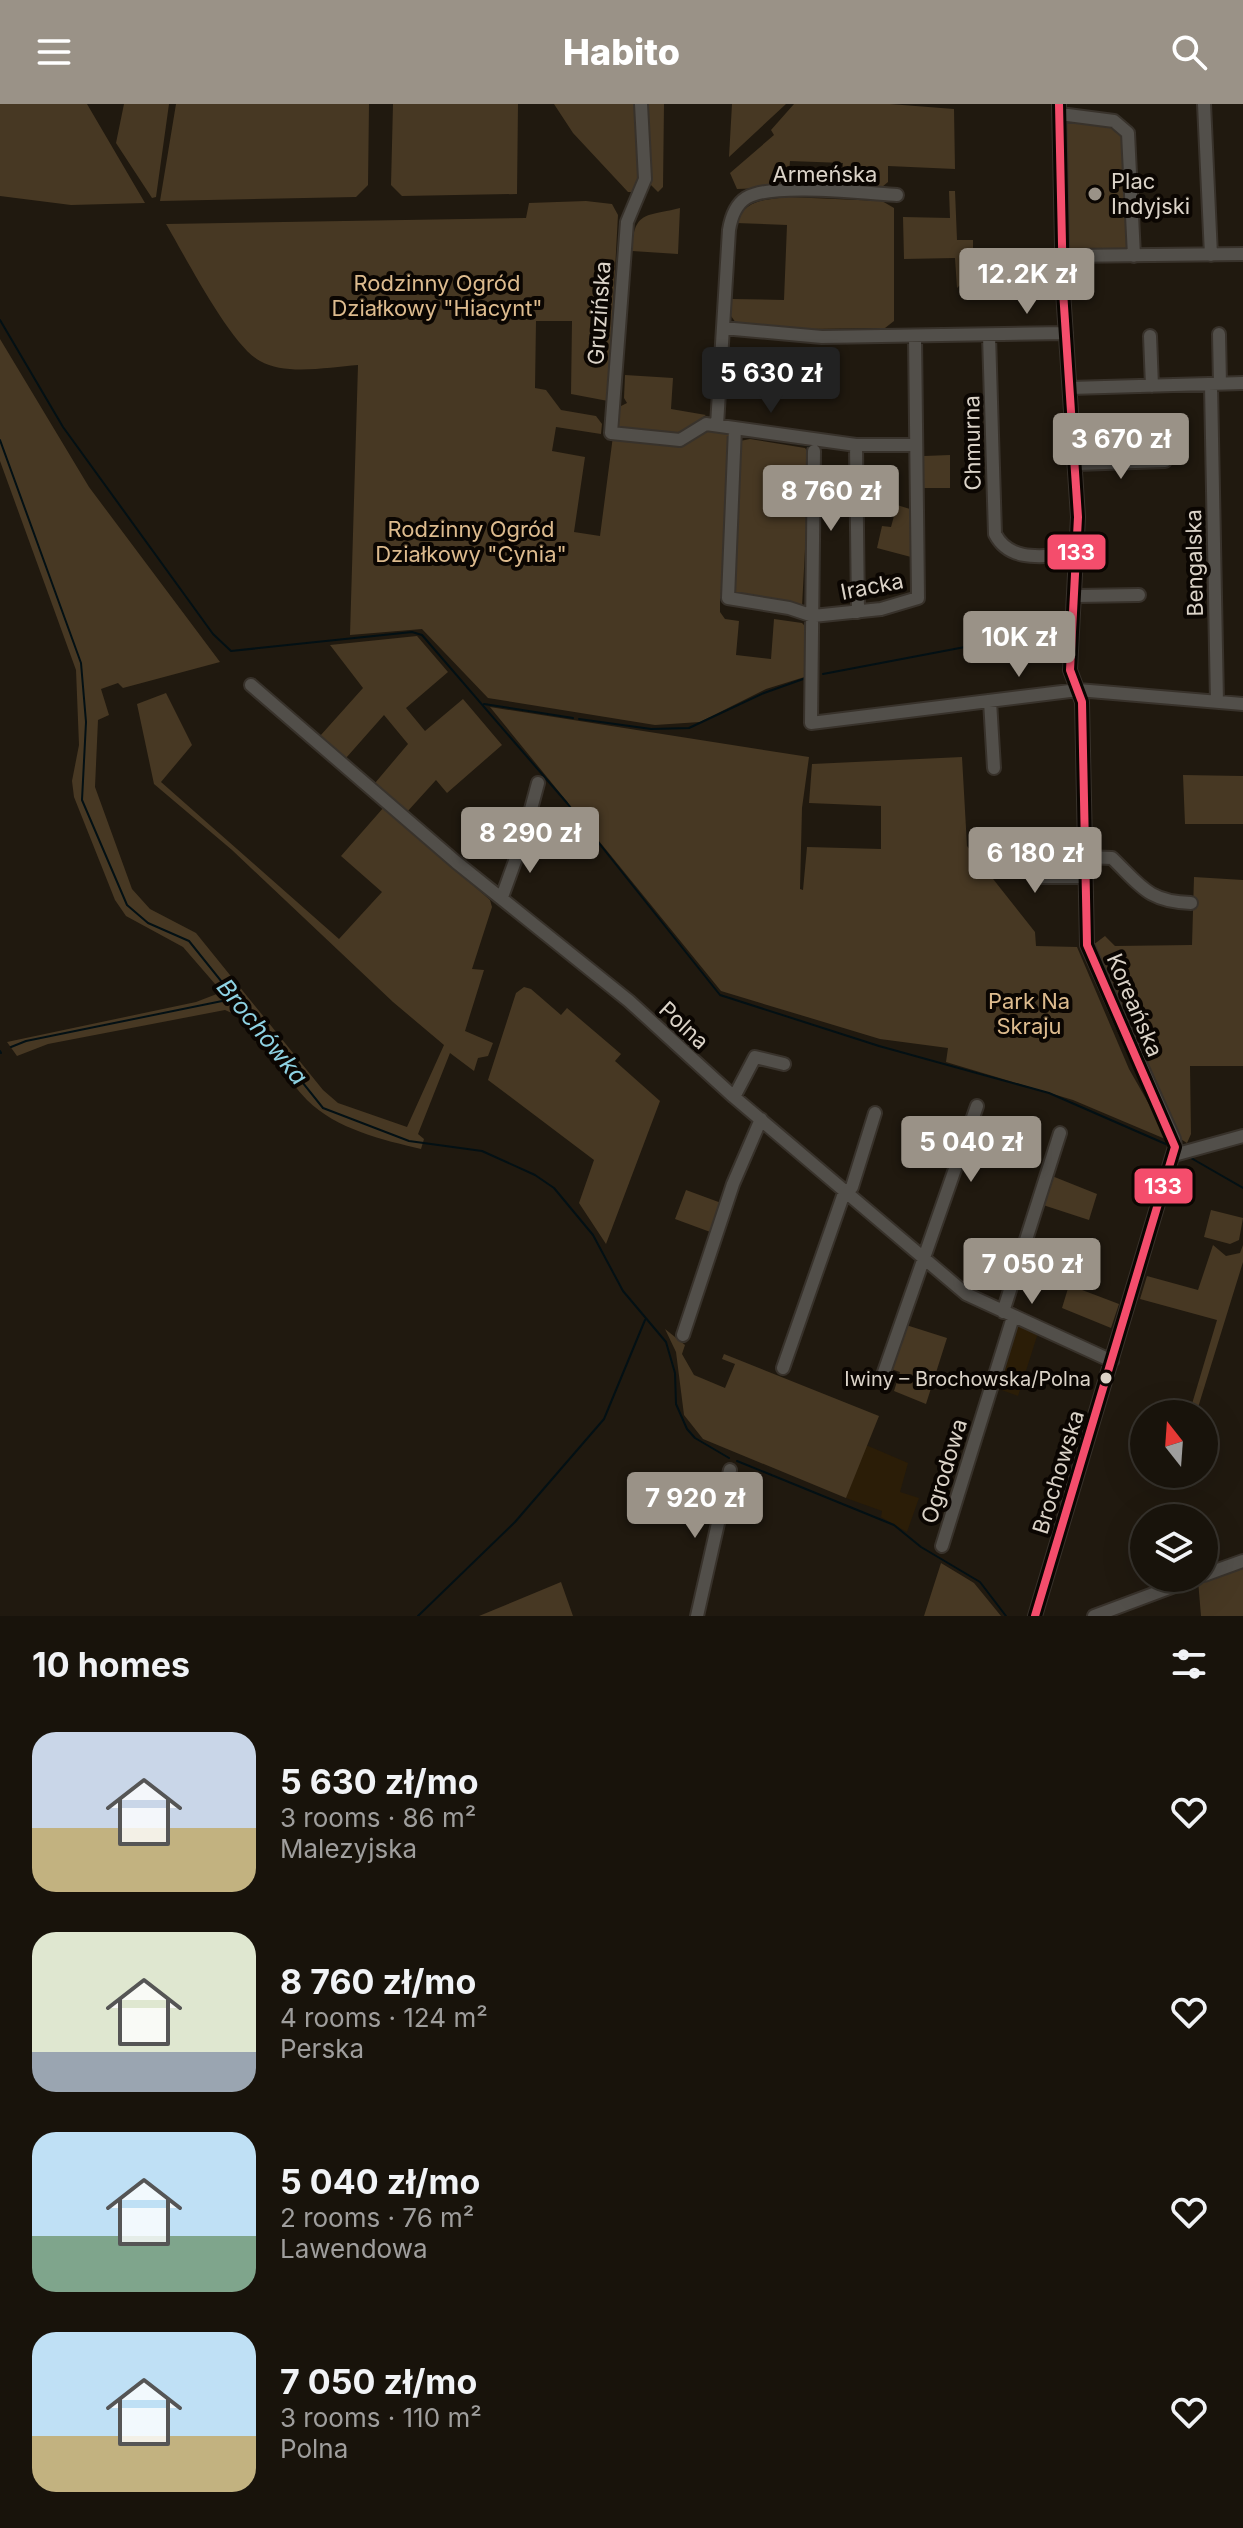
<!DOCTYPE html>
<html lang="en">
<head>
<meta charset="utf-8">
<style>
  body { margin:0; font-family:Inter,sans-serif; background:#252019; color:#f1f3f6; height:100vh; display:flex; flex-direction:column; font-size:30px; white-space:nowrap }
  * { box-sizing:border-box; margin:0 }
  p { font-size:26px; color:#9f9e9d }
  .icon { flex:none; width:44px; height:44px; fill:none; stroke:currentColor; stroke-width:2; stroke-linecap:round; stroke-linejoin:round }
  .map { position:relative; height:1512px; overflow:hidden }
  .side { display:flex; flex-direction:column; background:#18130b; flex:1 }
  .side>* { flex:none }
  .needle { width:52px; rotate:343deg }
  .fabs { position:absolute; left:1130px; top:1296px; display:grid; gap:16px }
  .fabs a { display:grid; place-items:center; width:88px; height:88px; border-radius:50%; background:#18130b; box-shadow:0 8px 32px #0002,0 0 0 2px #36322c; font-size:40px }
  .price { position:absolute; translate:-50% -68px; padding:0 18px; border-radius:8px; background:#9a9287; color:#fff; font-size:26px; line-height:52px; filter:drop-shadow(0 2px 4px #0008) }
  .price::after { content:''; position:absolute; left:50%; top:48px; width:24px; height:18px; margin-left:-12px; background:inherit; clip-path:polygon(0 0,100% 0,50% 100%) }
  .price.selected { background:#222; color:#fff }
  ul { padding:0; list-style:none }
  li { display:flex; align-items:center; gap:24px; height:200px; padding:0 32px }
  li span { display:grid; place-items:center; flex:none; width:224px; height:160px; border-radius:24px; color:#555 }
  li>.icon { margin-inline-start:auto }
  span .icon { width:96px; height:96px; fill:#fffc; stroke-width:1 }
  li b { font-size:34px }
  h2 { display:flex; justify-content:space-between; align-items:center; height:96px; padding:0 32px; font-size:34px }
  header { display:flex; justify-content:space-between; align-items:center; height:104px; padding:0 32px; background:#9a9287; color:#fff; font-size:36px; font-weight:800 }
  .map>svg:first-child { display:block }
  .built { fill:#2b1d07 }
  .green { fill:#473823 }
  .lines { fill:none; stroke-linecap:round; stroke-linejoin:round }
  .stream { stroke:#031014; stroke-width:2 }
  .minor-casing { stroke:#38322b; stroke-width:16 }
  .minor { stroke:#524f4a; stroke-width:12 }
  .bus-1-casing { stroke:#0b0602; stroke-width:14 }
  .bus-1 { stroke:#f44d6c; stroke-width:8 }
  .poi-dot { fill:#9a9287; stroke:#0b0602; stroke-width:3 }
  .bus-dot { fill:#dbd3c8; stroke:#0b0602; stroke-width:3 }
  .labels { text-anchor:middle; stroke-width:8; stroke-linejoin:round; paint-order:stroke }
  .bus-label { font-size:20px; fill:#dbd3c8; stroke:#0b0602; text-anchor:end }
  .street-label { font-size:22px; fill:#dbd3c8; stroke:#0b0602 }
  .poi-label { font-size:22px; fill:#dbd3c8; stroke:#0b0602; text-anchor:start }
  .park-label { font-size:22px; fill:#ddbb8e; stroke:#0b0602 }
  .water-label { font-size:24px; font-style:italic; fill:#8ed2e3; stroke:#0b0602 }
  .line-badge { stroke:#0b0602; stroke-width:3 }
  .badge-label { font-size:22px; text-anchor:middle; font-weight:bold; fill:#fff }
</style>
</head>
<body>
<header><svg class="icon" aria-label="menu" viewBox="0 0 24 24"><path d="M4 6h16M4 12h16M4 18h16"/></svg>Habito<svg class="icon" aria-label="search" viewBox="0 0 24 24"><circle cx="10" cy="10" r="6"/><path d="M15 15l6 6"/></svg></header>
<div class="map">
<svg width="1243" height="1512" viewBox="0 0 1243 1512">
  <rect width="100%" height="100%" fill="#20190f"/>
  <path class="built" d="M 1016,1220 L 1038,1229 L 1018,1292 L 996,1284 Z
    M 866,1341 L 908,1359 L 900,1388 L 919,1394 L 907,1428 L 881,1413 L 882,1407 L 846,1394 Z"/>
  <path class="green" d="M 0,0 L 87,0 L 145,99 L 71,101 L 0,92 Z
    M 124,0 L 169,0 L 156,93 L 152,94 L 116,39 Z
    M 176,0 L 369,0 L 368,81 L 356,93 L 160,97 Z
    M 393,0 L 518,0 L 517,90 L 402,92 L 391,81 Z
    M 554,0 L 638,0 L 642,74 L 634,88 L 628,88 L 573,29 Z
    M 646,0 L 664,0 L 663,83 L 658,88 L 649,79 Z
    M 732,0 L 786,0 L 729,53 Z
    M 794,0 L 890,0 L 954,5 L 955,65 L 888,62 L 888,78 L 882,83 L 855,82 L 855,78 L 842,71 L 843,59 L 790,57 L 788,83 L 737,85 L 730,69 L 774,31 L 771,26 Z
    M 1070,18 L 1111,18 L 1126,31 L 1128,148 L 1070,149 L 1066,146 L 1064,21 Z
    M 949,87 L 955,87 L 957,136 L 973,136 L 973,179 L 962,179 L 957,184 L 955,154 L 904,155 L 903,113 L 950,114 Z
    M 788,93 L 882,97 L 894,104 L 894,217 L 885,224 L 811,225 L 736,219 L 731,212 L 732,195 L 784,196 L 787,121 L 736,119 C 745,95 765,96 788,93 Z
    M 586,97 L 612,100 L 618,111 L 608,297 L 571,290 L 572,217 L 536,217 L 535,284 L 546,286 L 561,306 L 596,312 L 602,320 L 601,330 L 556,323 L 552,347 L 585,353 L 574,428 L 600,432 L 613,332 L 678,341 L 707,324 L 730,329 L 726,489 L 720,494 L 720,508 L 725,515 L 739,517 L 736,551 L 771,555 L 774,515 L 802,519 L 808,525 L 811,571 L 766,585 L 700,618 L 655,621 L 488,594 L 422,525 L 350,531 L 358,261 C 329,263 286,272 260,257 C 231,242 185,152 166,120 L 526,114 L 529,99 Z
    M 680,104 L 678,150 L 632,147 C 634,106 645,113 680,104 Z
    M 0,235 L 89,383 L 220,558 L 123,584 L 118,579 L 101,585 L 109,611 L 98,616 L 95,683 L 132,785 L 150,805 L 196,829 L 323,986 L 338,999 L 407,1023 L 444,941 L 393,898 L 232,746 L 154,680 L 137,600 L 166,589 L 192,641 L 161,678 L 339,835 L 382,788 L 341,752 L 384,703 L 490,796 L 492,803 L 472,865 L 484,866 L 465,927 L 493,939 L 488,952 L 478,954 L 474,967 L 450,949 L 418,1030 L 424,1035 L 421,1045 C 383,1036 336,1025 307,996 C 279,969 263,920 225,906 L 48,940 L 17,952 L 7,938 L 196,898 L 222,888 L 183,843 L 126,812 L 115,796 L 74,693 L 72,677 L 79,641 L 76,566 L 0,357 Z
    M 625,271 L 673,274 L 671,305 L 706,311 L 675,333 L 619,326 L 615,315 L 617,304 L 627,299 L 624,294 Z
    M 750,335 L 805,344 L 810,351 L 802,503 L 743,495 L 732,486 L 740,337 Z
    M 950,351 L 950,384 L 924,384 L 924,352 Z
    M 897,401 L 910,405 L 911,453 L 877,444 L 882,422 L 891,423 Z
    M 417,532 L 448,568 L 406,604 L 425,627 L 463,595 L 502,641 L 447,689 L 436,676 L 407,708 L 375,679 L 408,640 L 384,611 L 346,654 L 320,632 L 363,584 L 330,541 Z
    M 490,603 L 809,653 L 802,704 L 800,785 L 803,786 L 807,743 L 881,745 L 881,702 L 809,699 L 812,660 L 962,653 L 967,742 L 1035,828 L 1036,842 L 1077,843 L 1129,965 L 1170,1037 L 1073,996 L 946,958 L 948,944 L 880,935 L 721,887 Z
    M 1183,671 L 1243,672 L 1243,720 L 1185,720 Z
    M 1194,773 L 1243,776 L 1243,962 L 1190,962 L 1191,1030 L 1187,1039 L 1179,1034 L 1093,841 L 1105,832 L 1115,842 L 1192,841 Z
    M 524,883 L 531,885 L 561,911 L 567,904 L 621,950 L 615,957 L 660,997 L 606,1140 L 579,1099 L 594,1056 L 488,976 L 516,889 Z
    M 1052,1072 L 1097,1090 L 1089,1116 L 1043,1101 Z
    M 686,1086 L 724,1100 L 713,1129 L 675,1115 Z
    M 1211,1106 L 1243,1114 L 1239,1136 L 1230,1140 L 1204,1133 Z
    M 1213,1141 L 1226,1152 L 1240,1149 L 1243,1141 L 1243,1158 L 1196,1310 L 1189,1310 L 1217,1216 L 1140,1195 L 1147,1172 L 1198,1186 Z
    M 1069,1181 L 1119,1200 L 1111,1224 L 1062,1204 Z
    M 903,1220 L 947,1234 L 926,1300 L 894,1287 L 900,1268 L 888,1264 Z
    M 665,1225 L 685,1241 L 682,1250 L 694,1271 L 725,1284 L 735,1260 L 722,1255 L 724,1250 L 879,1312 L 846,1394 L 703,1335 L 684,1311 L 676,1248 Z
    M 941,1459 L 974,1479 L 1001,1512 L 924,1512 Z
    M 1243,1460 L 1243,1512 L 1201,1512 L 1198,1476 Z
    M 561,1478 L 573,1512 L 479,1512 Z"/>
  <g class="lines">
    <path class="stream" d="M 0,216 L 63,323 L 213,530 L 231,547 L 412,528 L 422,531 L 567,699 L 720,891 L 879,942 L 1049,989 L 1168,1041
      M 0,336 L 81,559 L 86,618 L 82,696 L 127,801 L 148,819 L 189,837 L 323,1004 L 409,1037 L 482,1047 L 535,1071 L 554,1084 L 593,1131 L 623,1187 L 666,1238 L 675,1269 L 676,1300 L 687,1325 L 695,1334 L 729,1354
      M 782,337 L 811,342
      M 821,348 L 821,351
      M 819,483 L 820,373
      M 823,570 L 965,543
      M 484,600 L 573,614
      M 579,615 L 651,625 L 689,624 L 764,589 L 806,574
      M 11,943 L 26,937 L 232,895
      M 0,947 L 1,949
      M 1191,1054 L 1243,1084
      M 737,1357 L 894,1421 L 921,1443 L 980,1478 L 1006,1512
      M 418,1512 L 515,1418 L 604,1315 L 645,1216"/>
    <defs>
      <path id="minor" d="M 641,0 L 645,75 L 627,118 L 611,329 L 680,336 L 706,320 L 856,341
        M 1204,0 L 1211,151
        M 1060,10 L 1114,17 L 1128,29 L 1134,152
        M 1062,152 L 1243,150
        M 723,224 L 822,233 L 1066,229
        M 1219,230 L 1220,280
        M 989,231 L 995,430 C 1011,461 1048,451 1077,450
        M 1150,232 L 1152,282
        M 1211,281 L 1217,598
        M 1070,284 L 1243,279
        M 717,321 L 729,126 C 731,114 735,101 746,94 C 772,78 864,89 897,91
        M 735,324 L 728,494 L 789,504 L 813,512 L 881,505 L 918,494 L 915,232
        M 814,347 L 811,619 L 1078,586 L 1243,600
        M 1076,360 L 1165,357
        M 1076,492 L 1139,491
        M 858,508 L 856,341 L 915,341
        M 251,581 L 456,758 L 629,897 L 734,993 L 966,1190 L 1112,1257
        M 990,597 L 994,664
        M 996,746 L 1015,746 L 1040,773 L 1084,773
        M 1084,753 L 1112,754 C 1140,781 1148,798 1191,799
        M 502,793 L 523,735 L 538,679
        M 734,993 L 755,953 L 784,960
        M 1174,1051 L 1243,1032
        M 1003,1208 L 1060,1029
        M 683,1231 L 733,1080 L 761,1015
        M 783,1264 L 843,1092 L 852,1083 L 875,1009
        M 882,1274 L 977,1002
        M 942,1442 L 1013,1213
        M 1204,1471 L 1243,1457
        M 697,1512 L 730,1366
        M 1035,1512 L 1175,1043 L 1174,1035 L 1087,841 L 1082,598 L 1070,566 L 1078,413 L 1063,187 L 1059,0
        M 1094,1512 L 1196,1474"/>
    </defs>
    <use href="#minor" class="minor-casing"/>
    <use href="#minor" class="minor"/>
    <defs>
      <path id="bus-1" d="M 1035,1512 L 1175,1043 L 1087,841 L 1082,598 L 1070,566 L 1078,413 L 1063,187 L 1059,0"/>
    </defs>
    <use href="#bus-1" class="bus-1-casing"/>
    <use href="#bus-1" class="bus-1"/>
  </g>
  <circle class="poi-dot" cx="1095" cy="90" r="8"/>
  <circle class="bus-dot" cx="1106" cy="1274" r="7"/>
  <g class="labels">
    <g class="bus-label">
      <text x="1091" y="1282">Iwiny – Brochowska/Polna</text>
    </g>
    <g class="street-label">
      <text x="825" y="78">Armeńska</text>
      <text transform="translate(599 209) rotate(-86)" y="8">Gruzińska</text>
      <text transform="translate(972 339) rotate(-91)" y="8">Chmurna</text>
      <text transform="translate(1194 459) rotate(-91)" y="8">Bengalska</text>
      <text transform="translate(872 482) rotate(-11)" y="8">Iracka</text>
      <text transform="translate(1135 901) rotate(67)" y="8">Koreańska</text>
      <text transform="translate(684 921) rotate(43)" y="8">Polna</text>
      <text transform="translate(944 1367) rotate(-73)" y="8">Ogrodowa</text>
      <text transform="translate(1058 1368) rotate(-73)" y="8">Brochowska</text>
    </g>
    <g class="poi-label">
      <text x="1111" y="85">Plac<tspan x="1111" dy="25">Indyjski</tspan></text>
    </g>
    <g class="park-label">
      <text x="437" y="187">Rodzinny Ogród<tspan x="437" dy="25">Działkowy "Hiacynt"</tspan></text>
      <text x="471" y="433">Rodzinny Ogród<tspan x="471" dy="25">Działkowy "Cynia"</tspan></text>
      <text x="1029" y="905">Park Na<tspan x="1029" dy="25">Skraju</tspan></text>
    </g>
    <g class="water-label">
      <text transform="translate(262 928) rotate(51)" y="8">Brochówka</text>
    </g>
  </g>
  <g class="line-badge">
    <rect x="1046" y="429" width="61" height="38" rx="8" fill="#f44d6c"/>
    <rect x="1133" y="1063" width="61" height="38" rx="8" fill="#f44d6c"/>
  </g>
  <g class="badge-label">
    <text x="1076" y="456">133</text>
    <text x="1163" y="1090">133</text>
  </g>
</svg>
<div class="fabs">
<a><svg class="needle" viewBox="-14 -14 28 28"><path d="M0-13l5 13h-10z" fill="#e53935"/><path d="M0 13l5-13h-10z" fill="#9f9e9d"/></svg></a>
<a><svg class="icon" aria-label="layers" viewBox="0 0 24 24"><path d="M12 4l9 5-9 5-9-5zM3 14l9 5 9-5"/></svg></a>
</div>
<b class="price" style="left:1027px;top:212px">12.2K zł</b>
<b class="price selected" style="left:771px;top:311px">5 630 zł</b>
<b class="price" style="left:1121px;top:377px">3 670 zł</b>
<b class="price" style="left:831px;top:429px">8 760 zł</b>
<b class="price" style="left:1019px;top:575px">10K zł</b>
<b class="price" style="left:530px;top:771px">8 290 zł</b>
<b class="price" style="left:1035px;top:791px">6 180 zł</b>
<b class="price" style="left:971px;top:1080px">5 040 zł</b>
<b class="price" style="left:1032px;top:1202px">7 050 zł</b>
<b class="price" style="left:695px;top:1436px">7 920 zł</b>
</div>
<section class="side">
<h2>10 homes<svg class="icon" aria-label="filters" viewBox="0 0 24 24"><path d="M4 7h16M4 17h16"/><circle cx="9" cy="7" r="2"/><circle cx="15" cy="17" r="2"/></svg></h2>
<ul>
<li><span style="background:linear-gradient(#c9d6e8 60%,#c2b280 0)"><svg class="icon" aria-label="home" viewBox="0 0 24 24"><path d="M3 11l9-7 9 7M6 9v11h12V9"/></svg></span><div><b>5 630 zł/mo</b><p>3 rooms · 86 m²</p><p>Malezyjska</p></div><svg class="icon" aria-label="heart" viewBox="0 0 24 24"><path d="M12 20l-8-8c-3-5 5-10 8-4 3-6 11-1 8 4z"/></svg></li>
<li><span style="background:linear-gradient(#dfe7d0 75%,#9aa5b1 0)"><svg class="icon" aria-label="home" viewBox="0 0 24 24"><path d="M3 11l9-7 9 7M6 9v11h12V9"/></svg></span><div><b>8 760 zł/mo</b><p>4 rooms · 124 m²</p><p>Perska</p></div><svg class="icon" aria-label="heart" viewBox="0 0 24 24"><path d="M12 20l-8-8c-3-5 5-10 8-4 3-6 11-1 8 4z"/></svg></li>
<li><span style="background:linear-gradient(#bfe0f5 65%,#7fa58c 0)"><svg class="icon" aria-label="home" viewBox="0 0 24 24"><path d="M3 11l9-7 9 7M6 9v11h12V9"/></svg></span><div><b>5 040 zł/mo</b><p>2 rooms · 76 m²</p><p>Lawendowa</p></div><svg class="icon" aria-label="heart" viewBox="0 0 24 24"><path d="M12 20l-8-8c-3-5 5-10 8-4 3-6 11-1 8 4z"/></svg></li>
<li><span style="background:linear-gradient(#bfe0f5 65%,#c2b280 0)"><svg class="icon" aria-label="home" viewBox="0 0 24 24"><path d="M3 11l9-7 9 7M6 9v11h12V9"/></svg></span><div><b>7 050 zł/mo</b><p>3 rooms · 110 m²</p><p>Polna</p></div><svg class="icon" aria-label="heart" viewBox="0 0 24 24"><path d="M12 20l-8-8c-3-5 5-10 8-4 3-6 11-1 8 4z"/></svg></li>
</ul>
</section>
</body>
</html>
